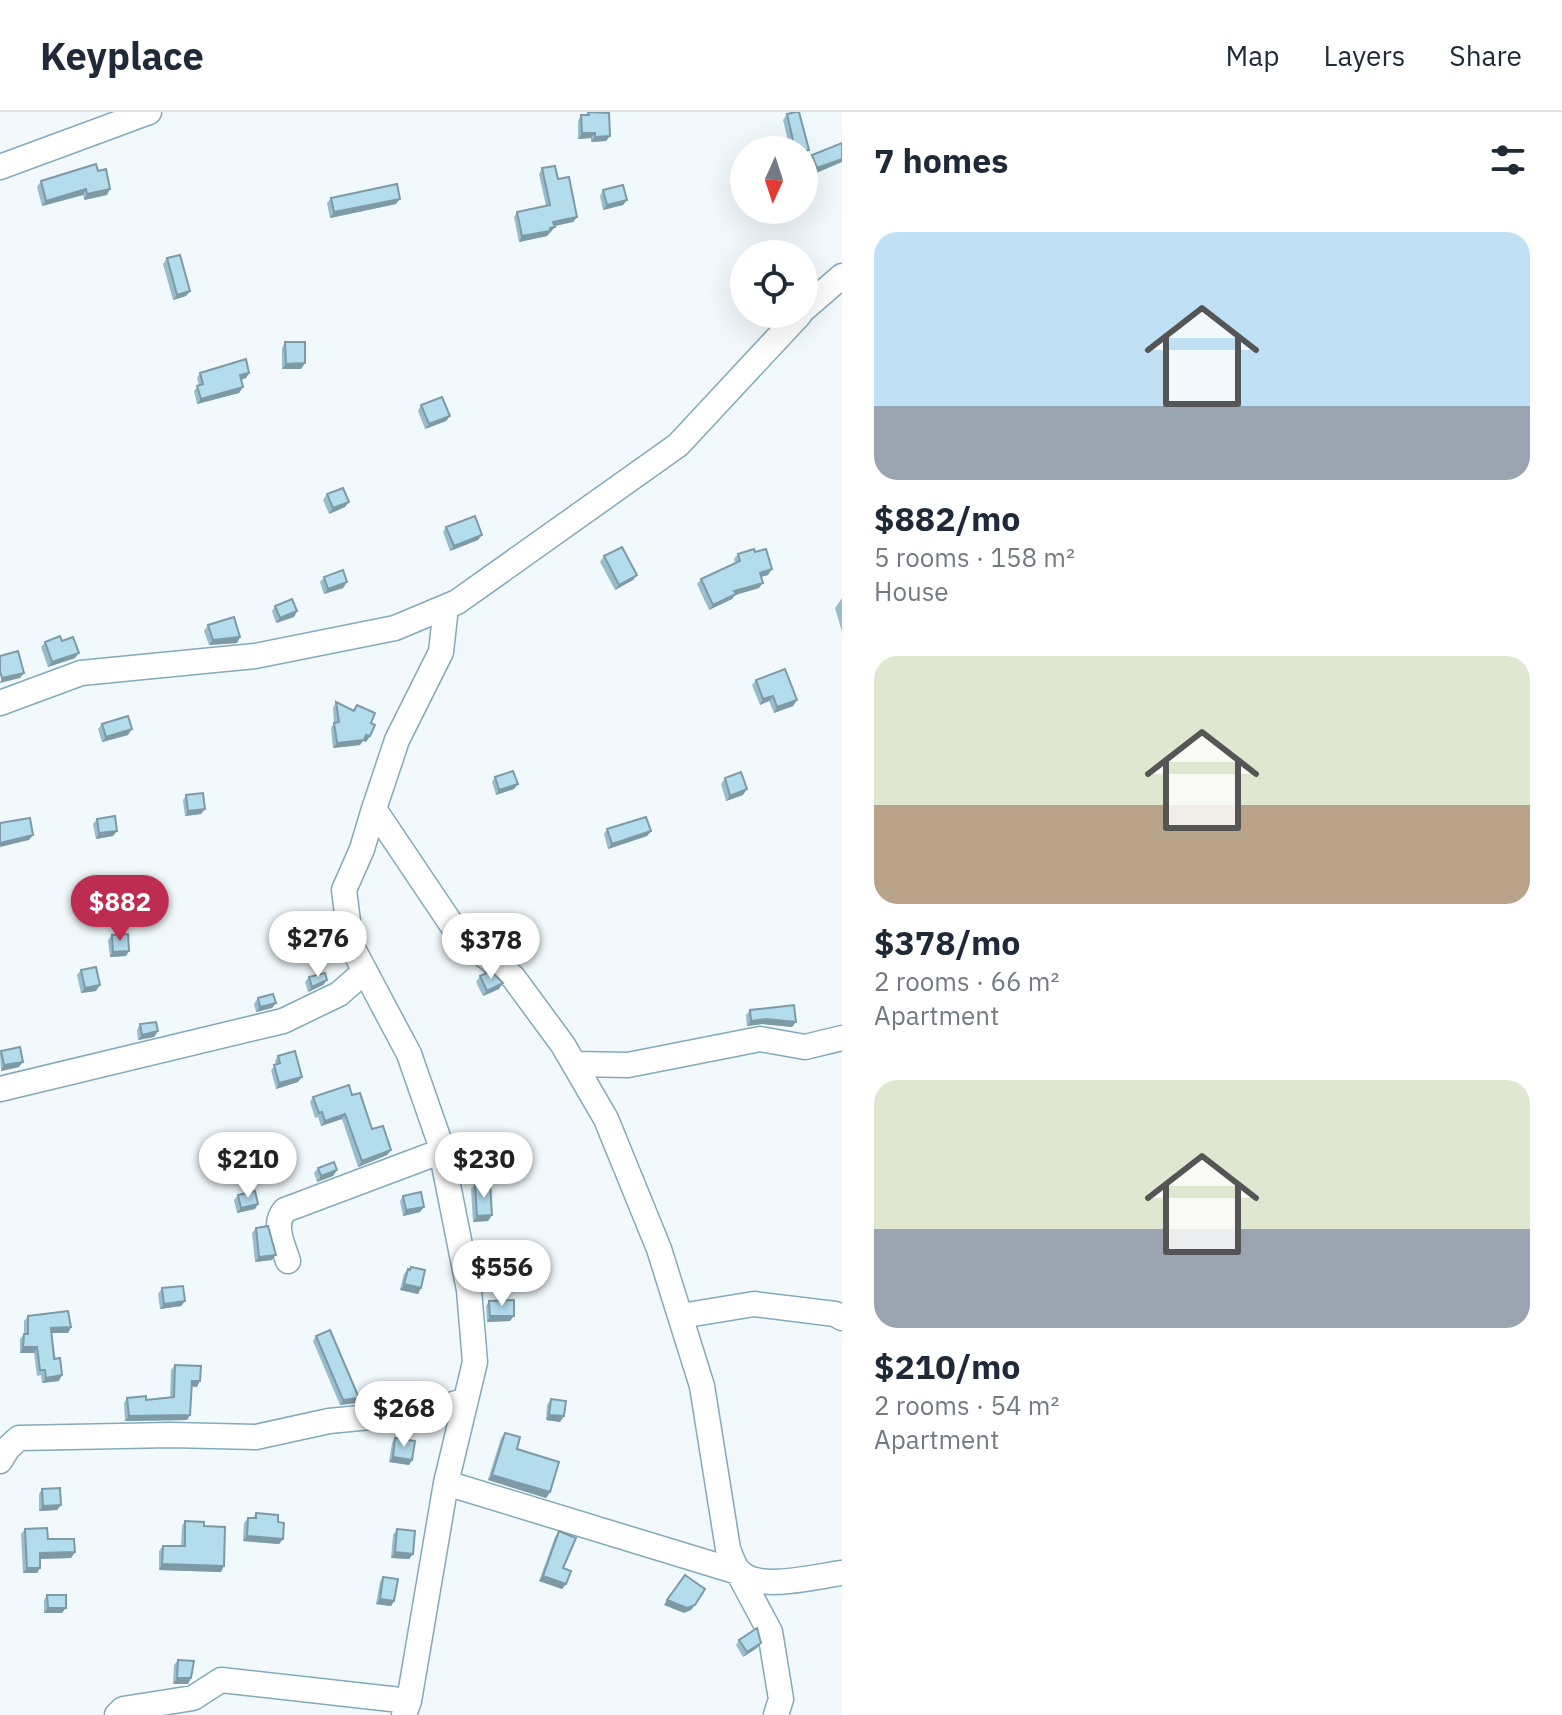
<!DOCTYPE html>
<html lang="en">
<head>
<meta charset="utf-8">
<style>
  body { margin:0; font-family:"IBM Plex Sans",sans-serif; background:#f2f2f3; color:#1f2937; height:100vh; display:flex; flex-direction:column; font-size:30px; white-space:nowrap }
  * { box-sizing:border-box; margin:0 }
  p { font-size:26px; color:#747a83 }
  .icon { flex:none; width:44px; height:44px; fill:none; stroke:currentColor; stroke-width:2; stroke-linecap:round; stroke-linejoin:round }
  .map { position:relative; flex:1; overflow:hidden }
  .details { display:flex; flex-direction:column; background:#fff; width:720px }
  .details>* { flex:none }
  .needle { width:52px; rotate:183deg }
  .fabs { position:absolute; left:730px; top:24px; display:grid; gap:16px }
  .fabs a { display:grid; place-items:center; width:88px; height:88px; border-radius:50%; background:#fff; box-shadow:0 8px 32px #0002; font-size:40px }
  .price { position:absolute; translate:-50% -68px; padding:0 18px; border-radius:28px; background:#fff; color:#222; font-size:26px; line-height:52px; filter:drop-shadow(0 2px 4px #0008) }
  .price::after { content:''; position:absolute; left:50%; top:48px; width:24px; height:18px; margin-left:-12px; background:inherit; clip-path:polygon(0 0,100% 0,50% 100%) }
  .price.active { background:#bd2d51; color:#fff }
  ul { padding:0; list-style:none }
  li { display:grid; align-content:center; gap:16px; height:424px; padding:0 32px }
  li span { display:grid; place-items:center; height:248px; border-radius:24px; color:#555 }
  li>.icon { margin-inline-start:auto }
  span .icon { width:144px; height:144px; fill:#fffc; stroke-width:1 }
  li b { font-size:34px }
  h2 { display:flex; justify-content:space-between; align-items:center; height:96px; padding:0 32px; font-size:34px }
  header { display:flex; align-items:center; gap:48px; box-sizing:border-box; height:112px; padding:0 40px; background:#fff; border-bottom:2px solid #e0e1e3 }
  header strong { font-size:38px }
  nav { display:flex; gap:44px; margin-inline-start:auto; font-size:28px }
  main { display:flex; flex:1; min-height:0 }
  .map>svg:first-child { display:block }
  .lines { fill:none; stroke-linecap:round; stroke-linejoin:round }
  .minor-casing { stroke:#82aaba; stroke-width:27 }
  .minor { stroke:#fff; stroke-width:24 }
  .wall { fill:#9abdcc }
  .shaded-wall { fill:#7d9aa6 }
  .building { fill:#b3dced; stroke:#7d9aa6; stroke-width:2 }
</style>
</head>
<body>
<header>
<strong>Keyplace</strong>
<nav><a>Map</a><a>Layers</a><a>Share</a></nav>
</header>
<main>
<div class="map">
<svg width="842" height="1603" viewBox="0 0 842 1603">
  <rect width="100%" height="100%" fill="#f1f9fc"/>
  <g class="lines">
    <defs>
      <path id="minor" d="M 0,55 L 149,0
        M 804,197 L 842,164
        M 446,495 L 441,540 L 397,628 L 374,697 L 460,825 L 513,865 L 563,933 L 606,1007 L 659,1137 L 702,1274 L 728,1437 C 731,1444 734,1455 740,1460 C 759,1480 817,1464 842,1461
        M 0,591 L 81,561 L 255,544 L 395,516 L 457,490 L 678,333 L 800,202
        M 374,697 L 362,737 L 344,778 L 351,833 L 409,942 L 439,1028 L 469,1178 L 475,1250 L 446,1371 L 409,1589 L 404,1603
        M 574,952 L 628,953 L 760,927 L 805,935 L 842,926
        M 0,977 L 283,909 L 339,882 L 365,859
        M 288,1149 C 283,1133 272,1112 285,1098 L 442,1039
        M 681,1204 L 754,1192 L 835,1202 L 842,1206
        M 0,1349 L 8,1336 L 19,1326 L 171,1323 L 256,1325 L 329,1309 L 432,1299 L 466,1288
        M 446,1371 L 738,1460 L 770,1520 L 781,1587 L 776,1603
        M 117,1603 L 123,1597 L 193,1586 L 221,1568 L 409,1589"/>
    </defs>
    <use href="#minor" class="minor-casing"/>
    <use href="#minor" class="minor"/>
  </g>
  <path class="wall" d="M 588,0 L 610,24 L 606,29 L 591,30 L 591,26 L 578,27 L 578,9 L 581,3 L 586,3 Z
    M 796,0 L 799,0 L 809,38 L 804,43 L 804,38 L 778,38 L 778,36 L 782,31 L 788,29 L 783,8 L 787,2 Z
    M 842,31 L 814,62 L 808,48 L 812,43 Z
    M 542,56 L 558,67 L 577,105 L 573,110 L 554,114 L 551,120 L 549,121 L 547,124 L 519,130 L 514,105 L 517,100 L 546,94 L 539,62 Z
    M 98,59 L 107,83 L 84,88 L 83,83 L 42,94 L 37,75 L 41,69 Z
    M 603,78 L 627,88 L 623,93 L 603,98 L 600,84 Z
    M 331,86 L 396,92 L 330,106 L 327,91 Z
    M 167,146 L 190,179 L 186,184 L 173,188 L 163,152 Z
    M 285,230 L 301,257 L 282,257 L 282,236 Z
    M 200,261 L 249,261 L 246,266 L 241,268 L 243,275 L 239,281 L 197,292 L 194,279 L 199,273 L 197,266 Z
    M 421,293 L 450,304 L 446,309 L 425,317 L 418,299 Z
    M 327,382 L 345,395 L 329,402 L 323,388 Z
    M 446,415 L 478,428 L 450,439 L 443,420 Z
    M 755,440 L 768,463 L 761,465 L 759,476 L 735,483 L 732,487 L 709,498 L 697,472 L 701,467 L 735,451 L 734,447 L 738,442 Z
    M 604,444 L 633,468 L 615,478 L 600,450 Z
    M 324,465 L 347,470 L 343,476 L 324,482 L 320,470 Z
    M 842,486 L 842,520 L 835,496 Z
    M 275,494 L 297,499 L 294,505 L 276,511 L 272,499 Z
    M 208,513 L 240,525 L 237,531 L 209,533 L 204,519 Z
    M 45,530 L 75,546 L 48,555 L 41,535 Z
    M 756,568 L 797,588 L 793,594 L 774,601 L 769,589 L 760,593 L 752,573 Z
    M 336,590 L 371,611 L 370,624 L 366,630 L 363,629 L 360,633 L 333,636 L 331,616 L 334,611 L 333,596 Z
    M 102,612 L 128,623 L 102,630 L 98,617 Z
    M 495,665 L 518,672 L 514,677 L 496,683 L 492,670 Z
    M 725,666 L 743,683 L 726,689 L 721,672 Z
    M 186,683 L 201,702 L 185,704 L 183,688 Z
    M 97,707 L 113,724 L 96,727 L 93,712 Z
    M 607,717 L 651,719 L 647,724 L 608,737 L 604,722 Z
    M 112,823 L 126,844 L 110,845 L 108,828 Z
    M 81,858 L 96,879 L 81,881 L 77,863 Z
    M 480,864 L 499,877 L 483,884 L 476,870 Z
    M 309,865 L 327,868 L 323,873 L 308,880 L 305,870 Z
    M 258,886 L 272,896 L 256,900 L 254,892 Z
    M 750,898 L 796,910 L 792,915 L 762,912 L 747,914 L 746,903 Z
    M 140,912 L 158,919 L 154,925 L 138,928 L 137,918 Z
    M 1,939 L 19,955 L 1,959 L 0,941 Z
    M 278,944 L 298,970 L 276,977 L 271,958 L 276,952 L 275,949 Z
    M 352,983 L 372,1017 L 391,1038 L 387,1043 L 358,1055 L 342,1007 L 321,1014 L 318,1005 L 315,1006 L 310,990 L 313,985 Z
    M 318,1056 L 337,1058 L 333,1064 L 317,1070 L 314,1061 Z
    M 475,1072 L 492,1103 L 488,1109 L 473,1110 L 471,1077 Z
    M 238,1083 L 255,1097 L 237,1101 L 234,1088 Z
    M 403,1084 L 424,1095 L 420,1100 L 403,1104 L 400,1089 Z
    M 256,1116 L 272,1148 L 255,1150 L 252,1121 Z
    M 411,1155 L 421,1176 L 418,1182 L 400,1178 L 404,1162 L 408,1157 L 409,1158 Z
    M 162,1176 L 185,1189 L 181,1194 L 160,1197 L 158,1182 Z
    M 489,1189 L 510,1209 L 487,1210 L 486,1194 Z
    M 28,1204 L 71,1215 L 68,1221 L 52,1221 L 59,1269 L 42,1271 L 41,1263 L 37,1264 L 34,1241 L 20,1241 L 20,1227 L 24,1222 L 24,1209 Z
    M 316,1224 L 359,1286 L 356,1291 L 340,1293 L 313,1229 Z
    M 175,1253 L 197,1275 L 192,1274 L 190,1303 L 187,1308 L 125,1309 L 124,1291 L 127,1286 L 146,1288 L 170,1286 L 171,1258 Z
    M 551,1287 L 564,1304 L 560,1310 L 546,1308 L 547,1293 Z
    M 505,1321 L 550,1380 L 546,1386 L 488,1368 L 501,1326 Z
    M 395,1326 L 412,1348 L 409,1353 L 389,1350 L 392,1331 Z
    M 42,1377 L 61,1393 L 57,1398 L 39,1399 L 39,1382 Z
    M 256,1401 L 278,1410 L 283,1427 L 279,1432 L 243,1429 L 244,1411 L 248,1406 L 253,1406 Z
    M 185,1409 L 204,1414 L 221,1460 L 159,1458 L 159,1439 L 163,1434 L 181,1434 L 182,1414 Z
    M 25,1417 L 48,1427 L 75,1440 L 71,1446 L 40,1447 L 40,1456 L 37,1461 L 23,1461 L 21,1422 Z
    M 397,1417 L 413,1442 L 409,1447 L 391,1446 L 393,1423 Z
    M 559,1419 L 566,1472 L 562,1477 L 539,1469 L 555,1425 Z
    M 383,1465 L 394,1489 L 391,1494 L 376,1492 L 380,1470 Z
    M 47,1483 L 62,1501 L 44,1501 L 44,1488 Z
    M 739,1528 L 757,1536 L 743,1545 L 736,1533 Z
    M 178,1548 L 188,1572 L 173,1572 L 174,1553 Z"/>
  <path class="shaded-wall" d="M 582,21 L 595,21 L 591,26 L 578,27 Z
    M 610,24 L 606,29 L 591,30 L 595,25 Z
    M 842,47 L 842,50 L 814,62 L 817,56 Z
    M 86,77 L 83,83 L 42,94 L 46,89 Z
    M 110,77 L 107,83 L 84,88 L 87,82 Z
    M 400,87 L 396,92 L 330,106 L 334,100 Z
    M 627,88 L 623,93 L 603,98 L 607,93 Z
    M 577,105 L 573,110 L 550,115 L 553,110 Z
    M 555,115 L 547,124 L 519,130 L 522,124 Z
    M 190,179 L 186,184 L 173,188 L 177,183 Z
    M 305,251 L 301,257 L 282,257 L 286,252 Z
    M 249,261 L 246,266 L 236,269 L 240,263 Z
    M 243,275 L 239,281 L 197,292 L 201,287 Z
    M 450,304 L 446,309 L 425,317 L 429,312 Z
    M 349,390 L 345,395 L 329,402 L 333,396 Z
    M 482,423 L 478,428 L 450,439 L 454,434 Z
    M 772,457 L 768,463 L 756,466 L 760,461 Z
    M 637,463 L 633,468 L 615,478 L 619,473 Z
    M 347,470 L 343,476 L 324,482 L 328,477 Z
    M 763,471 L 759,476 L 735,483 L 732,487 L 709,498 L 713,493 L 734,479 Z
    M 297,499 L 294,505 L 276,511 L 280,506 Z
    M 240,525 L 237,531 L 209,533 L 213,528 Z
    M 79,541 L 75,546 L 48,555 L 52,550 Z
    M 24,561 L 20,566 L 0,571 L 2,566 Z
    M 773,584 L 769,589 L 760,593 L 763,587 Z
    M 797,588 L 793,594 L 774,601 L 777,595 Z
    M 132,617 L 128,623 L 102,630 L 106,625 Z
    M 366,623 L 370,624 L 366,630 L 363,628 L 360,633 L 333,636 L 337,631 Z
    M 518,672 L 514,677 L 496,683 L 499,678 Z
    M 747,677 L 743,683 L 726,689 L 730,684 Z
    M 205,697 L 201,702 L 185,704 L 188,699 Z
    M 117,719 L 113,724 L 96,727 L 99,721 Z
    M 651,719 L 647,724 L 608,737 L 612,732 Z
    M 33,723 L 29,728 L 0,735 L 0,731 Z
    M 129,839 L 126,844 L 110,845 L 113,840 Z
    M 327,868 L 323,873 L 308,880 L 312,875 Z
    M 503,871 L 499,877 L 483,884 L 487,879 Z
    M 100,873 L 96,879 L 81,881 L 85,876 Z
    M 276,891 L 272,896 L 256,900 L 260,895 Z
    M 766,907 L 796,910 L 792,915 L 762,912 L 747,914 L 751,909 Z
    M 158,919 L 154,925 L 138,928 L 142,923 Z
    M 23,950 L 19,955 L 1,959 L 4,953 Z
    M 302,965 L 298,970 L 276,977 L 279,971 Z
    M 345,1002 L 342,1007 L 321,1014 L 325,1009 Z
    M 391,1038 L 387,1043 L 358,1055 L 362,1049 Z
    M 337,1058 L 333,1064 L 317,1070 L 321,1064 Z
    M 258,1092 L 255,1097 L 237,1101 L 241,1096 Z
    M 424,1095 L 420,1100 L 403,1104 L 406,1098 Z
    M 492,1103 L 488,1109 L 473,1110 L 477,1104 Z
    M 276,1143 L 272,1148 L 255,1150 L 259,1145 Z
    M 404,1172 L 421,1176 L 418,1182 L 400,1178 Z
    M 185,1189 L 181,1194 L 160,1197 L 164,1192 Z
    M 490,1204 L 514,1204 L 510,1209 L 487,1210 Z
    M 71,1215 L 68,1221 L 47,1221 L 51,1216 Z
    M 23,1235 L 37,1235 L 34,1241 L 20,1241 Z
    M 62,1263 L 59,1269 L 42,1271 L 46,1266 Z
    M 192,1269 L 200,1269 L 197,1275 L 188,1274 Z
    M 359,1286 L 356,1291 L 340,1293 L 343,1288 Z
    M 190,1303 L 187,1308 L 125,1309 L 129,1304 Z
    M 549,1303 L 564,1304 L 560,1310 L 546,1308 Z
    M 393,1345 L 412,1348 L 409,1353 L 389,1350 Z
    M 492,1363 L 550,1380 L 546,1386 L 488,1368 Z
    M 61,1393 L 57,1398 L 39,1399 L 43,1394 Z
    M 247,1424 L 283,1427 L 279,1432 L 243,1429 Z
    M 75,1440 L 71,1446 L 36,1447 L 40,1441 Z
    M 395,1440 L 413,1442 L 409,1447 L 391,1446 Z
    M 162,1452 L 224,1454 L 221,1460 L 159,1458 Z
    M 27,1456 L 40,1456 L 37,1461 L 23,1461 Z
    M 543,1464 L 566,1472 L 562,1477 L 539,1469 Z
    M 380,1487 L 394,1489 L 391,1494 L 376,1492 Z
    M 667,1488 L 695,1493 L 691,1498 L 684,1501 L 664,1493 Z
    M 48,1496 L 66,1496 L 62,1501 L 44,1501 Z
    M 761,1531 L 757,1536 L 743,1545 L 747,1540 Z
    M 177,1566 L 191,1566 L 188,1572 L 173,1572 Z"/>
  <path class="building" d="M 588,0 L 609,1 L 610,24 L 595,25 L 595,21 L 582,21 L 581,3 L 589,3 Z
    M 796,0 L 799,0 L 809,38 L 804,39 L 804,38 L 783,38 L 782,31 L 793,28 L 787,2 Z
    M 842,31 L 842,47 L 817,56 L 812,43 Z
    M 96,52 L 98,59 L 106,57 L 110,77 L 87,82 L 86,77 L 46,89 L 41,69 Z
    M 555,54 L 558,67 L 569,65 L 577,105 L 553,110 L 555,115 L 550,116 L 550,119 L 522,124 L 517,100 L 550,93 L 542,56 Z
    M 397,72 L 400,87 L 334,100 L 331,86 Z
    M 623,73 L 627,88 L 607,93 L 603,78 Z
    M 180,143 L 190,179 L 177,183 L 167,146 Z
    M 285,230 L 305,230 L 305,251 L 286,252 Z
    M 246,247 L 249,261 L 240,263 L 243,275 L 201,287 L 197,274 L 203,272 L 200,261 Z
    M 442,285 L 450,304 L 429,312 L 421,293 Z
    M 343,376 L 349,390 L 333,396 L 327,382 Z
    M 475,404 L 482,423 L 454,434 L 446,415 Z
    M 622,435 L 637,463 L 619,473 L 604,444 Z
    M 754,437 L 755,440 L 766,437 L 772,457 L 760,461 L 763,471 L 734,479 L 736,482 L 713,493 L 701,467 L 740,449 L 738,442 Z
    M 343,458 L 347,470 L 328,477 L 324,465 Z
    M 292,487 L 297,499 L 280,506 L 275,494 Z
    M 234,505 L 240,525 L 213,528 L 208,513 Z
    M 60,524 L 62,529 L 73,525 L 79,541 L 52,550 L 45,530 Z
    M 18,539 L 24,561 L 2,566 L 0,559 L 0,544 Z
    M 785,557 L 797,588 L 777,595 L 773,584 L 763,587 L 756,568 Z
    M 336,590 L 354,599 L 357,593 L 375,601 L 371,611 L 375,613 L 370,624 L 366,623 L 364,628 L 337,631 L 334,611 L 339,610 Z
    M 128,604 L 132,617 L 106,625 L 102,612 Z
    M 513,659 L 518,672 L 499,678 L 495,665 Z
    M 741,660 L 747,677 L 730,684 L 725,666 Z
    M 203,681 L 205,697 L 188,699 L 186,683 Z
    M 115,704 L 117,719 L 99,721 L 97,707 Z
    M 646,705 L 651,719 L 612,732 L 607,717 Z
    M 30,706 L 33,723 L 0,731 L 0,711 Z
    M 128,822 L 129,839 L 113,840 L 112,823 Z
    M 96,855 L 100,873 L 85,876 L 81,858 Z
    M 491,859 L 503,871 L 487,879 L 480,864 Z
    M 325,861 L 327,868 L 312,875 L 309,865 Z
    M 273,882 L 276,891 L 260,895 L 258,886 Z
    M 794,893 L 796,910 L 766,907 L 751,909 L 750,898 Z
    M 156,910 L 158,919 L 142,923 L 140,912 Z
    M 20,935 L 23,950 L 4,953 L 1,939 Z
    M 295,939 L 302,965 L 279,971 L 274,953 L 280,951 L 278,944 Z
    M 349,973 L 352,983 L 360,981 L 372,1017 L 383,1014 L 391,1038 L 362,1049 L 345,1002 L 325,1009 L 322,1000 L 319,1001 L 313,985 Z
    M 334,1050 L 337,1058 L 321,1064 L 318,1056 Z
    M 490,1071 L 492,1103 L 477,1104 L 475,1072 Z
    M 255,1079 L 258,1092 L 241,1096 L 238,1083 Z
    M 421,1080 L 424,1095 L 406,1098 L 403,1084 Z
    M 268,1114 L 276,1143 L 259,1145 L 256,1116 Z
    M 411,1155 L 425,1158 L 421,1176 L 404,1172 L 408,1157 L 410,1158 Z
    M 183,1174 L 185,1189 L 164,1192 L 162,1176 Z
    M 514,1188 L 514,1204 L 490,1204 L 489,1189 Z
    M 68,1199 L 71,1215 L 51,1216 L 54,1247 L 60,1246 L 62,1263 L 46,1266 L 45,1258 L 40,1258 L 37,1235 L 23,1235 L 24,1222 L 28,1222 L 28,1204 Z
    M 330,1218 L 359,1286 L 343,1288 L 316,1224 Z
    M 175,1253 L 201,1254 L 200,1269 L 192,1269 L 190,1303 L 129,1304 L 127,1286 L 146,1284 L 146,1288 L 174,1285 Z
    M 551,1287 L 566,1289 L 564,1304 L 549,1303 Z
    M 505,1321 L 520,1325 L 517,1337 L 559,1350 L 550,1380 L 492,1363 Z
    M 395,1326 L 415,1329 L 412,1348 L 393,1345 Z
    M 60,1376 L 61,1393 L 43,1394 L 42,1377 Z
    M 256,1401 L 278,1403 L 278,1410 L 284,1411 L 283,1427 L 247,1424 L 248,1406 L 256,1406 Z
    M 185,1409 L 204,1410 L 204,1414 L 225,1415 L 224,1454 L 162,1452 L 163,1434 L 185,1434 Z
    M 47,1416 L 48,1427 L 74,1427 L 75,1440 L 40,1441 L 40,1456 L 27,1456 L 25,1417 Z
    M 397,1417 L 415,1419 L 413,1442 L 395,1440 Z
    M 559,1419 L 576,1426 L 563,1456 L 571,1459 L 566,1472 L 543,1464 Z
    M 685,1463 L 705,1477 L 695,1493 L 687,1496 L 667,1488 Z
    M 383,1465 L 398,1467 L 394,1489 L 380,1487 Z
    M 47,1483 L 66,1483 L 66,1496 L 48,1496 Z
    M 757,1516 L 761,1531 L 747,1540 L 739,1528 Z
    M 178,1548 L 194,1549 L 191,1566 L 177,1566 Z"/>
</svg>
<div class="fabs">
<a><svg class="needle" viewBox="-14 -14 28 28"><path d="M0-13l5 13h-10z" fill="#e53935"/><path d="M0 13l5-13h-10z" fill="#747a83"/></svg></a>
<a><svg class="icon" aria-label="locate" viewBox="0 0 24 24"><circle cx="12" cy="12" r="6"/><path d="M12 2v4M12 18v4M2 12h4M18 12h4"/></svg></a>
</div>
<b class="price active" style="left:120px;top:831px">$882</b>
<b class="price" style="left:318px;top:867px">$276</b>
<b class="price" style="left:491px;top:869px">$378</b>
<b class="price" style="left:248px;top:1088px">$210</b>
<b class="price" style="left:484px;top:1088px">$230</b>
<b class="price" style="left:502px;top:1196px">$556</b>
<b class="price" style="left:404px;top:1337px">$268</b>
</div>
<section class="details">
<h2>7 homes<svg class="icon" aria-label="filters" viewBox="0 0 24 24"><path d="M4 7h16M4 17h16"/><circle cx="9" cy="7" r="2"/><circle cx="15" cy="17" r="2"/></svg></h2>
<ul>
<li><span style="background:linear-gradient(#bfe0f5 70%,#9aa5b1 0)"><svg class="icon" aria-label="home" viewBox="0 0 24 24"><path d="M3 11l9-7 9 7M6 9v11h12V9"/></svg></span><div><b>$882/mo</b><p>5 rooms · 158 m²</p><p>House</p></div></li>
<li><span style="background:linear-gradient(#dfe7d0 60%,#b9a48a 0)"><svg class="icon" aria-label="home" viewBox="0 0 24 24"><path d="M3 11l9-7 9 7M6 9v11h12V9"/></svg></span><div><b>$378/mo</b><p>2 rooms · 66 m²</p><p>Apartment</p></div></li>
<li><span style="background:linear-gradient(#dfe7d0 60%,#9aa5b1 0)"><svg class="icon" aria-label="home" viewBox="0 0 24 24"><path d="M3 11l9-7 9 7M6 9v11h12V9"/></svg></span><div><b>$210/mo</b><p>2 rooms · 54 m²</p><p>Apartment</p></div></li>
</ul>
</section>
</main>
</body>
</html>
